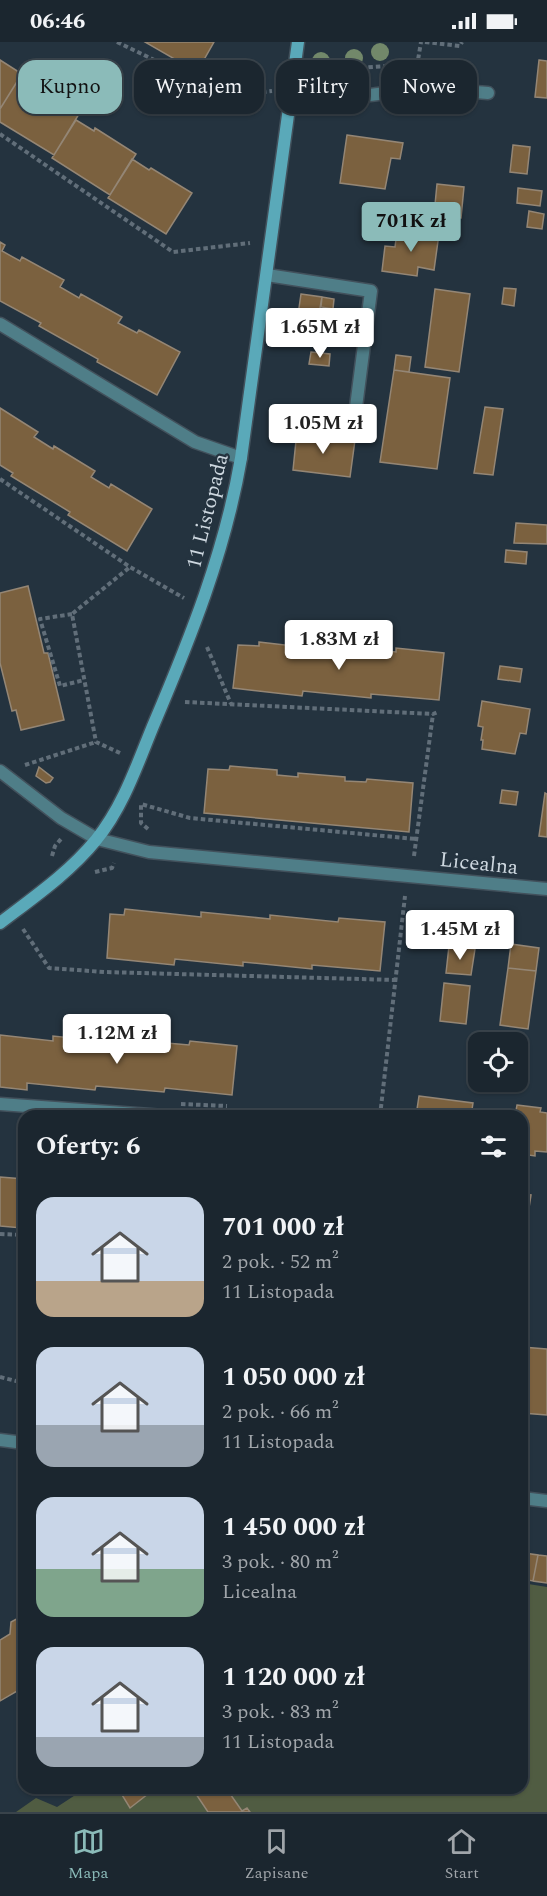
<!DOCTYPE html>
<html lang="pl">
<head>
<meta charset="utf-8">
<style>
  body { margin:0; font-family:Spectral,serif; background:#28323b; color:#f1f3f6; height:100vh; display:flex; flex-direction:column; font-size:22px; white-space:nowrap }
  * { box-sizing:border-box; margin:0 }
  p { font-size:20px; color:#a0a5aa }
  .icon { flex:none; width:33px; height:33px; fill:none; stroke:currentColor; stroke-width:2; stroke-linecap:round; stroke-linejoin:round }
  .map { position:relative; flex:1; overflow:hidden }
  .panel { position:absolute; left:18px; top:1068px; width:510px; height:684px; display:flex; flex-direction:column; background:#1b262f; border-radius:18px; box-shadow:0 2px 4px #0004,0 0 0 2px #39434b }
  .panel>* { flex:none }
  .top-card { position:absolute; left:18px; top:18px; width:512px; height:54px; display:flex; gap:12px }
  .controls { position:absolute; left:468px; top:990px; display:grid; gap:12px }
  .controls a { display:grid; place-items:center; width:60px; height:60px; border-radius:12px; background:#1b262f; box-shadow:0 2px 4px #0004,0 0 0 2px #39434b; font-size:30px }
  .price { position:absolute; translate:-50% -51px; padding:0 14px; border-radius:6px; background:#fff; color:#222; font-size:20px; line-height:39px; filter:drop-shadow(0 2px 3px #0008) }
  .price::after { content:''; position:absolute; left:50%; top:36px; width:18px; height:14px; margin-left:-9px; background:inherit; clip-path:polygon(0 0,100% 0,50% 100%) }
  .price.active { background:#8bbbb9; color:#111 }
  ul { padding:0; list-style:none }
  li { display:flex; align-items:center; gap:18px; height:150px; padding:0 18px }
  li span { display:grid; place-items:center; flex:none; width:168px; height:120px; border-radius:18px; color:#555 }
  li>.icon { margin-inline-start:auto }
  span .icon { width:72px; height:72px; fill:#fffc; stroke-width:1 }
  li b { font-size:26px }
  h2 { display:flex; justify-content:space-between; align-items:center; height:72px; padding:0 18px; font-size:26px }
  .tag { padding:0 21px; border-radius:18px; background:#1b262f; box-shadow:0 2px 4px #0004,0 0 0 2px #39434b; font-size:21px; line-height:54px }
  .tag.active { background:#8bbbb9; color:#111 }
  .status { display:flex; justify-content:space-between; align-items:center; height:42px; padding:0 30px; background:#1b262f; direction:ltr }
  .status svg { height:16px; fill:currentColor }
  .tab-bar { display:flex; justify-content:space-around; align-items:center; height:84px; border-top:2px solid #39434b; background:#1b262f; font-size:16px; color:#a0a5aa }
  .tab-bar a { display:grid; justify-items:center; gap:3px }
  .tab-bar .active { color:#8bbbb9 }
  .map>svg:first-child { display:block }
  .green { fill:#505c42 }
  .building { fill:#7b613f; stroke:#948675; stroke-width:1.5 }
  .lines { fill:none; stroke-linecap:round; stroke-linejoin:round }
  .lane-casing { stroke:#42515c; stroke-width:15 }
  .street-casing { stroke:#42515c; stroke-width:15 }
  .secondary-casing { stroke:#42515c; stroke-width:15 }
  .path { stroke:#616e79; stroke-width:4; stroke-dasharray:4.5 3; stroke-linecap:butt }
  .lane { stroke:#4f7e88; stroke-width:12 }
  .street { stroke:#4f7e88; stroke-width:12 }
  .secondary { stroke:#5aa9b9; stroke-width:12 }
  .tree { fill:#72886a }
  .labels { text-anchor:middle; stroke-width:4.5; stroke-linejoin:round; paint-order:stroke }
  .street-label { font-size:21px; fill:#cdd7df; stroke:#24333f }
</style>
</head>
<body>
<div class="status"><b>06:46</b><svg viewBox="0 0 49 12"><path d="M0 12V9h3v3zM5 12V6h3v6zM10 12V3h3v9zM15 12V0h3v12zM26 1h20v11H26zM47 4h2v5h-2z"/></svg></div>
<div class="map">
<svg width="547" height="1770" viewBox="0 0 547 1770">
  <rect width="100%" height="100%" fill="#24333f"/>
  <path class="green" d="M 522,1541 L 547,1545 L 547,1770 L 16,1770 L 36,1756 L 57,1765 L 86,1746 L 522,1746 Z"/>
  <path class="building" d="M 145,0 L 214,0 L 197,30 Z
    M 0,18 L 22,32 L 0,67 Z
    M 539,18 L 547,19 L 547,56 L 535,55 Z
    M 18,38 L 37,49 L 38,46 L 79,72 L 54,113 L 0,80 L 0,67 Z
    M 76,78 L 94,89 L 95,86 L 136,112 L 110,153 L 52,116 Z
    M 347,93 L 403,101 L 400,117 L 391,116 L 385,147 L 340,141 Z
    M 513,103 L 530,105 L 527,132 L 510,130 Z
    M 132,117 L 149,128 L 151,126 L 192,151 L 166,192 L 108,156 Z
    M 437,142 L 464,145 L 461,176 L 434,173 Z
    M 518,146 L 542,149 L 540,164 L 517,161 Z
    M 529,169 L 544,172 L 542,187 L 527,185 Z
    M 419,189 L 439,192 L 434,228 L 418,225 L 417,234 L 382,229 L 385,204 L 395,205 L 397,190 L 415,192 Z
    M 0,200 L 5,203 L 2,209 L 20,219 L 22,215 L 64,238 L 60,245 L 79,256 L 81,252 L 122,275 L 118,281 L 137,291 L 139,288 L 180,310 L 157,353 L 97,320 L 98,317 L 39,284 L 41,281 L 0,259 Z
    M 504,246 L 516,247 L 514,264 L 502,262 Z
    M 435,247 L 470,252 L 459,330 L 425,325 Z
    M 301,252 L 322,255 L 318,277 L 298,273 Z
    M 322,255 L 334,257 L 333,267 L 321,265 Z
    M 311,310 L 330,312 L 329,324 L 309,322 Z
    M 396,313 L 411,315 L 409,330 L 394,328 Z
    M 394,328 L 450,336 L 437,427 L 380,420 Z
    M 485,365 L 503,367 L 493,433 L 474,431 Z
    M 0,366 L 38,390 L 34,395 L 53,407 L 54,404 L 95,429 L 91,435 L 109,446 L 111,442 L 152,467 L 127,509 L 68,473 L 70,470 L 11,434 L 13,431 L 0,423 Z
    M 297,389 L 310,390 L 310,393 L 355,398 L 350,435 L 293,428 Z
    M 516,481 L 547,483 L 547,502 L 514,501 Z
    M 506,508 L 527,510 L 526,522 L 505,520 Z
    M 28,544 L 44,611 L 48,611 L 64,678 L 21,688 L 16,668 L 12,669 L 0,621 L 0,551 Z
    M 259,600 L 328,608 L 328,603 L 396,610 L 396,606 L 444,611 L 439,658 L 371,652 L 371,656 L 303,649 L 302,654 L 233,646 L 238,603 L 259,604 Z
    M 500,624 L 522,627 L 520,640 L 498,637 Z
    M 482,659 L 530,667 L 526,692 L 520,691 L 515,712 L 482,707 L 483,698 L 481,698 L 483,685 L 478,684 Z
    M 230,724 L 277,728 L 277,733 L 298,735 L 298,731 L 345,735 L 345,739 L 366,740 L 367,737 L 413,741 L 409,790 L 204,771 L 208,727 L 229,728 Z
    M 39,725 L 53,736 L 50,740 L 46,741 L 36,734 Z
    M 502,748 L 518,750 L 516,763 L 500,761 Z
    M 545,751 L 547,752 L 547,795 L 539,794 Z
    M 125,867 L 201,875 L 201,870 L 270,877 L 270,873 L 338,880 L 339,876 L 385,880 L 380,929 L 312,923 L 312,927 L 243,920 L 243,924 L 175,917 L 174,923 L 107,916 L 110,872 L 124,873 Z
    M 451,885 L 477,888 L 475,901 L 449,897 Z
    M 511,902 L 539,906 L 536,929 L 508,926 Z
    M 449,904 L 475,907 L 471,933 L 446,931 Z
    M 508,926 L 536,929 L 528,987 L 500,983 Z
    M 444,941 L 470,944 L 466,982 L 440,979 Z
    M 0,993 L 53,999 L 53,994 L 121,1001 L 122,997 L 189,1003 L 190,999 L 237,1004 L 232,1053 L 165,1046 L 164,1050 L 96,1044 L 95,1048 L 27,1041 L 27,1048 L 0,1045 Z
    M 419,1054 L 473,1061 L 471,1074 L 416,1074 Z
    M 517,1063 L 541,1066 L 540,1070 L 547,1071 L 547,1110 L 535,1109 L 535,1114 L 522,1112 L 522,1074 L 515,1074 Z
    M 0,1135 L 24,1137 L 24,1183 L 22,1182 L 22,1186 L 0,1184 Z
    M 522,1152 L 531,1153 L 524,1198 L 522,1197 Z
    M 522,1305 L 547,1307 L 547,1373 L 522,1371 Z
    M 524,1511 L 538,1513 L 533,1539 L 522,1537 Z
    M 538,1513 L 547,1514 L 547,1541 L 533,1539 Z
    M 22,1574 L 24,1575 L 24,1645 L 0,1659 L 0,1598 L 10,1592 L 11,1580 Z
    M 122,1746 L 152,1746 L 153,1748 L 130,1766 L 119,1748 Z
    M 192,1746 L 226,1746 L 242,1769 L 247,1766 L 250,1770 L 208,1770 Z"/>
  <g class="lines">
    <defs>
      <path id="lane" d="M 290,57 L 370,53 L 425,46 L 488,51
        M 267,233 L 371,249 L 356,365
        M 0,282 L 195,400 L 241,416
        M 0,1062 L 164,1074"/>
      <path id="street" d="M 0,729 L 61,776 L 97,797 L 149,810 L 547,847
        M 0,1398 L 24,1401
        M 522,1456 L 547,1459"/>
      <path id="secondary" d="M 0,881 C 34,855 69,831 96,798 C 123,765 137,723 153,684 C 190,597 225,510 241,416 L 298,0"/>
    </defs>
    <use href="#lane" class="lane-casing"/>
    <use href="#street" class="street-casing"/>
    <use href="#secondary" class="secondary-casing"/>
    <path class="path" d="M 117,0 L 229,54 L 272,49
      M 425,0 L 460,4 L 462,0
      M 316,25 L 345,27 L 414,22 L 418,18 L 421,0
      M 0,92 L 173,210 L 250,201
      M 0,437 L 130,525 L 184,556
      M 72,572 L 40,577 L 60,644 L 84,638
      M 207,605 L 231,662
      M 185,660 L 433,672 L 438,670
      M 120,711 L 96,700 L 72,572 L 130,525
      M 25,723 L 96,700
      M 148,787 L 141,781 L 141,762 L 190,776 L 416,797
      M 52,814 L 55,804 L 61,797
      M 414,814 L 433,672
      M 95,830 L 112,826 L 114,821
      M 23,887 L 49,926 L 104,930 L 396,938
      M 181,1062 L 227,1064
      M 380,1074 L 405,854
      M 0,1192 L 24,1193
      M 0,1335 L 24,1341"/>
    <use href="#lane" class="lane"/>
    <use href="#street" class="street"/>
    <use href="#secondary" class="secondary"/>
  </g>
  <g class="tree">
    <circle cx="380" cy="10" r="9"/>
    <circle cx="354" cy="16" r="9"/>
    <circle cx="321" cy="19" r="9"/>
  </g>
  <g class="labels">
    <g class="street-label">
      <text transform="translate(207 469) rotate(-76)" y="7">11 Listopada</text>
      <text transform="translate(479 821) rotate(6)" y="7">Licealna</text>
    </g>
  </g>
</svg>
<div class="controls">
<a><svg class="icon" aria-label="locate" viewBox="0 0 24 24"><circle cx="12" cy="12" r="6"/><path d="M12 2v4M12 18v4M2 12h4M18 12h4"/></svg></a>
</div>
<b class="price active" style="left:411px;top:211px">701K zł</b>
<b class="price" style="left:320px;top:317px">1.65M zł</b>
<b class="price" style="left:323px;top:413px">1.05M zł</b>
<b class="price" style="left:339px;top:629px">1.83M zł</b>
<b class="price" style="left:460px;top:919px">1.45M zł</b>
<b class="price" style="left:117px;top:1023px">1.12M zł</b>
<div class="top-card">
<a class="tag active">Kupno</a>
<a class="tag">Wynajem</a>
<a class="tag">Filtry</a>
<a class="tag">Nowe</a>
</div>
<section class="panel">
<h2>Oferty: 6<svg class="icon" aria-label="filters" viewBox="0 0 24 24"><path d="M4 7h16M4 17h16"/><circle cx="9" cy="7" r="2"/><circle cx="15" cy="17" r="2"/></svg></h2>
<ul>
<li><span style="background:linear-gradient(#c9d6e8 70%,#b9a48a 0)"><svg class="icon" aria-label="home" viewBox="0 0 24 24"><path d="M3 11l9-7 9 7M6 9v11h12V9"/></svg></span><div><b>701 000 zł</b><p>2 pok. · 52 m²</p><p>11 Listopada</p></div></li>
<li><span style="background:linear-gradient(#c9d6e8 65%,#9aa5b1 0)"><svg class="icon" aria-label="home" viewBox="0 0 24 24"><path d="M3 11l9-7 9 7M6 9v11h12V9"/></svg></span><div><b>1 050 000 zł</b><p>2 pok. · 66 m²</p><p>11 Listopada</p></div></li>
<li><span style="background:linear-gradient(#c9d6e8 60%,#7fa58c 0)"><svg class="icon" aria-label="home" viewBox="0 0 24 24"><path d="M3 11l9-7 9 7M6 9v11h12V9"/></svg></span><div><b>1 450 000 zł</b><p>3 pok. · 80 m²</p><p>Licealna</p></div></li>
<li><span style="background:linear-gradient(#c9d6e8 75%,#9aa5b1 0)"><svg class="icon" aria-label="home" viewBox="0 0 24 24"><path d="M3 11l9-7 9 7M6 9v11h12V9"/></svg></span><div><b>1 120 000 zł</b><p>3 pok. · 83 m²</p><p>11 Listopada</p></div></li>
</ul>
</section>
</div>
<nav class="tab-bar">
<a class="active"><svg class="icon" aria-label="map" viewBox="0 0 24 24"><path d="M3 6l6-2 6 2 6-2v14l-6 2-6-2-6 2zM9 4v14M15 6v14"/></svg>Mapa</a>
<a><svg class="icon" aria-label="saved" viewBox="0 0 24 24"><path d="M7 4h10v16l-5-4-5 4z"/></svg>Zapisane</a>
<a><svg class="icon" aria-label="home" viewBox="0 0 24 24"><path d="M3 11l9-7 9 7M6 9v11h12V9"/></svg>Start</a>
</nav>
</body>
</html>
